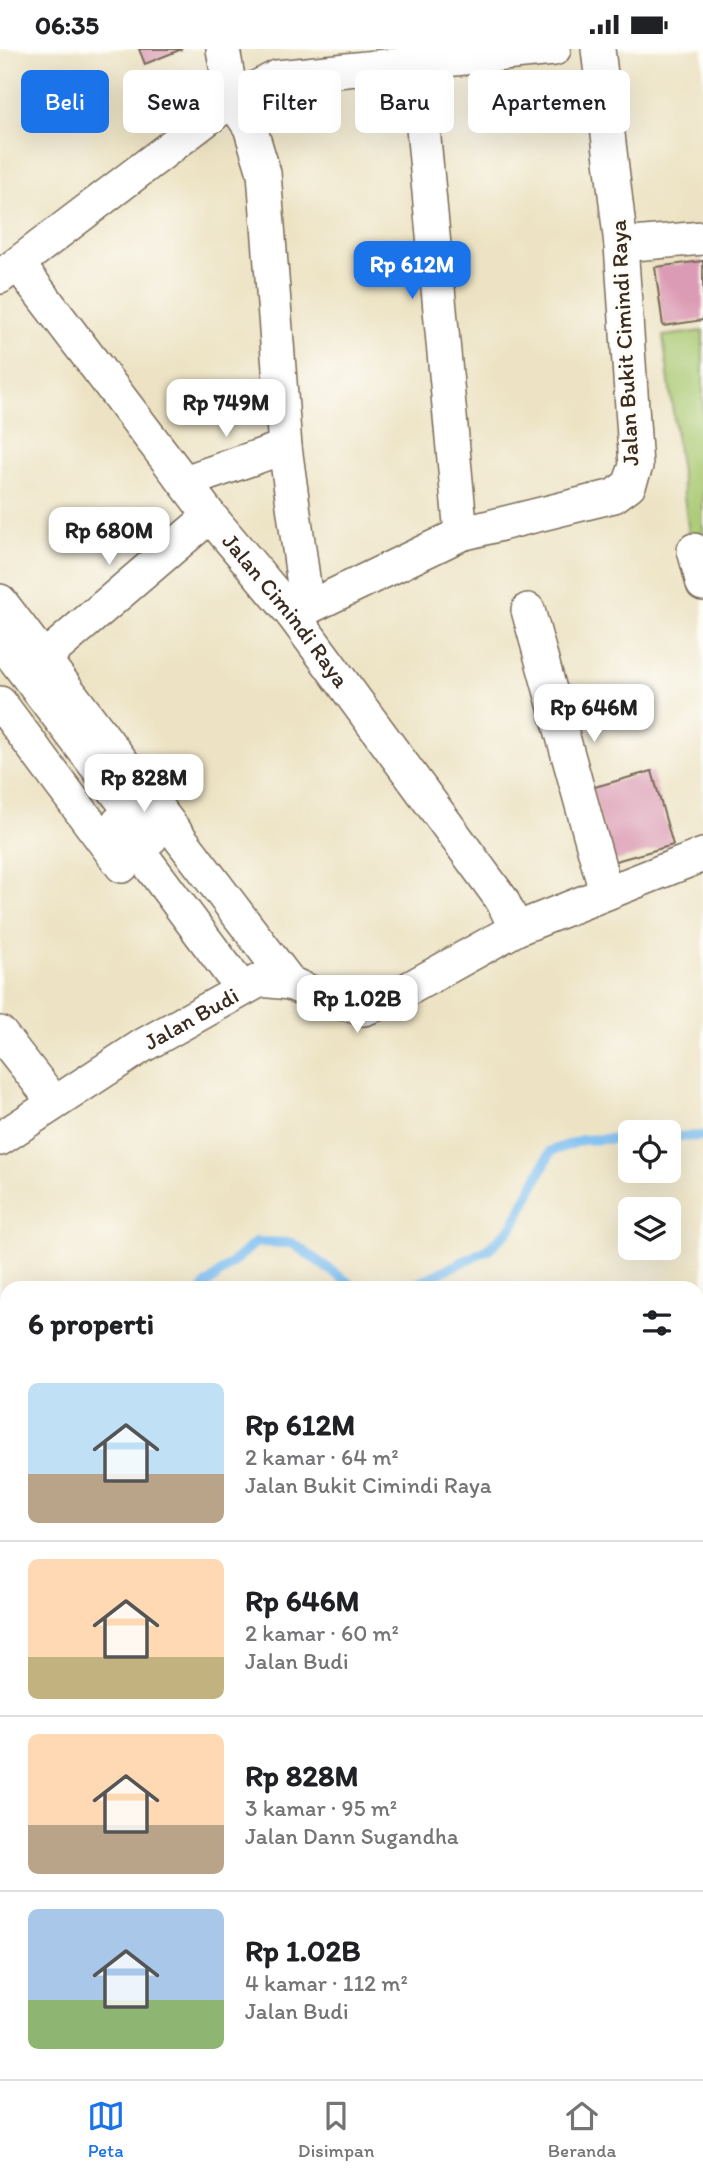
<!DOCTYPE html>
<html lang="id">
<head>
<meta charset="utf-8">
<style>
  body { margin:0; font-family:Itim,sans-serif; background:#f6f6f6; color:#202124; height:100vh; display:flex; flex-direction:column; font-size:26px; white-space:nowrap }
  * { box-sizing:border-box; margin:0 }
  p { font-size:23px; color:#757577 }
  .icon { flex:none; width:38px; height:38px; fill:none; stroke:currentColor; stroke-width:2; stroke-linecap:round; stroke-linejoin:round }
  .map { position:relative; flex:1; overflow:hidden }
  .drawer { position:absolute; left:0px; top:1232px; width:704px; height:798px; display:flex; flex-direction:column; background:#fff; border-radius:21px 21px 0 0; box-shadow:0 7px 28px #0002 }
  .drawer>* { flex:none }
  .banner { position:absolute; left:21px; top:21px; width:662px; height:63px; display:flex; gap:14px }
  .fabs { position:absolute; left:618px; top:1071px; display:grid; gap:14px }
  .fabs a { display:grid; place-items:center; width:63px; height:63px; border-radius:10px; background:#fff; box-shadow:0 7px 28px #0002; font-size:35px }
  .price { position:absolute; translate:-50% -60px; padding:0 16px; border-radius:14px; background:#fff; color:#222; font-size:23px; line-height:46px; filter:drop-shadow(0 2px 4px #0008) }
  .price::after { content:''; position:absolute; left:50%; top:42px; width:21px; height:16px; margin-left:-10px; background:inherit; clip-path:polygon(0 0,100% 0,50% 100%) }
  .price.active { background:#1a73e8; color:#fff }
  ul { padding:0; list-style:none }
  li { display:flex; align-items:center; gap:21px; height:175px; padding:0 28px }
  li+li { border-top:2px solid #e0e0e0 }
  li span { display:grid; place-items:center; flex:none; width:196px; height:140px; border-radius:10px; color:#555 }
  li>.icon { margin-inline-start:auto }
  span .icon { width:84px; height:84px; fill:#fffc; stroke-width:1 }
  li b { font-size:30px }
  h2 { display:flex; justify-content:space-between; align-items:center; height:84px; padding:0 28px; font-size:30px }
  .pill { padding:0 24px; border-radius:10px; background:#fff; box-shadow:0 7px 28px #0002; font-size:24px; line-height:63px }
  .pill.active { background:#1a73e8; color:#fff }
  .status { display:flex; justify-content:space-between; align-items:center; height:49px; padding:0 35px; background:#fff; direction:ltr }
  .status svg { height:19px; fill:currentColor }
  .tabs { display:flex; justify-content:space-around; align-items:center; height:98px; border-top:2px solid #e0e0e0; background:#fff; font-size:19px; color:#757577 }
  .tabs a { display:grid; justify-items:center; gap:4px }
  .tabs .active { color:#1a73e8 }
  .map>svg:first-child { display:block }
  .green { fill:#a8c870; stroke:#727947; stroke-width:2 }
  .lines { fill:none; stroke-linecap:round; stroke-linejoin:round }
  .stream { stroke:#7bbdf0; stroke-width:10 }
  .building { fill:#dc9bb4 }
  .minor-casing { stroke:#796b58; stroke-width:36 }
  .minor { stroke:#fff; stroke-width:33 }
  .labels { text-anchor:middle; stroke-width:6; stroke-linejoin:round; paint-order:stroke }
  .street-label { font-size:23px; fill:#3b2a1e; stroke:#fdfcf7 }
</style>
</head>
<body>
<div class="status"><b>06:35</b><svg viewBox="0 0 49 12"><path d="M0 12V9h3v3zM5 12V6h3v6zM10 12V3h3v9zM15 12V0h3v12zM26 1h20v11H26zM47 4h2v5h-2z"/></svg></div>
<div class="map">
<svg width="703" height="2030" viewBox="0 0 703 2030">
  <rect width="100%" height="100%" fill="#fdfcf7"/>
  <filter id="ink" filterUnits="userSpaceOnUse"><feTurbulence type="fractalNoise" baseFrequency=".0143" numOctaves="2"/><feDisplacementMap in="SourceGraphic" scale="14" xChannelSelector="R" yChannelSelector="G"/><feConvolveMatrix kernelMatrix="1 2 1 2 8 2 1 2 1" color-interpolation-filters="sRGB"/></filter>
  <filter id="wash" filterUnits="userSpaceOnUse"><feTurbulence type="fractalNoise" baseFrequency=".00686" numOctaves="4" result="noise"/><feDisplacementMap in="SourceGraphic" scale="28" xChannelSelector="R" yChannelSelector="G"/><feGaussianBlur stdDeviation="1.57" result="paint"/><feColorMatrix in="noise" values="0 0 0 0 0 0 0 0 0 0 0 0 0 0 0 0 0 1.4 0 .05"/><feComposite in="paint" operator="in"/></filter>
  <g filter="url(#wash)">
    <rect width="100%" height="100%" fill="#ede3c4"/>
    <path class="green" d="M 703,282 L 703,489 L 690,493 L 663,287 Z"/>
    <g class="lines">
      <path class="stream" d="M 668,1088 L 703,1087
        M 203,1239 L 256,1193 L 292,1194 L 356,1239
        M 408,1239 L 487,1201 L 512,1178 L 551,1102 L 582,1091 L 630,1089
        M 0,1497 L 7,1495"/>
    </g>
    <g id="blocks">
      <path class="building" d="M 139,0 L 182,0 L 145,15 Z
        M 703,212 L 703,271 L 663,277 L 655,218 Z
        M 652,722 L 673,796 L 612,813 L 591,739 Z"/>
    </g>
  </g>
  <g filter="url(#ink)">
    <use href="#blocks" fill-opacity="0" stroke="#796b58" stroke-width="2"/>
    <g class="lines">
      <defs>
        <g id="minor">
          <path d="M 223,0 L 232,51 L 250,78 L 264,124 L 285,398 L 307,558"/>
          <path d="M 417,15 L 461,485"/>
          <path d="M 621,196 L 703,189"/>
          <path id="s1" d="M 18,215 L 210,467 L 293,566 L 502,851 L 516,880"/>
          <path d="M 0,228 L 232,51 L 277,28 L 554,0"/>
          <path d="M 185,433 L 285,398"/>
          <path d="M 694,501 L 703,535"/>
          <path d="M 0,552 L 290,934"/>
          <path d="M 528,561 L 606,843"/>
          <path d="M 293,566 L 461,485 L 614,447 L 629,436 L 636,417 L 621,196 L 598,0"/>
          <path d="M 0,591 L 151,789"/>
          <path d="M 44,609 L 210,467"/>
          <path d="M 0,654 L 122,817"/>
          <path d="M 118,774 L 242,940"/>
          <path d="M 0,984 L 54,1053"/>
          <path id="s2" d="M 0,1090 L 142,997 L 260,931 L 290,934 L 321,948 L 364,960 L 392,949 L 516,880 L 703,806"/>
          <path d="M 696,1464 L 703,1460"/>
          <path d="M 696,1493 L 703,1501"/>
          <path d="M 696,1560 L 703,1555"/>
          <path d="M 696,1804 L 703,1800"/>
          <path d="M 325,2030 L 336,2023"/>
        </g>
      </defs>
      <use href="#minor" class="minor-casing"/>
      <use href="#minor" class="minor"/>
    </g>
  </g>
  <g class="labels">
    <g class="street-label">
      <text transform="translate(624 294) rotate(-93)" y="8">Jalan Bukit Cimindi Raya</text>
      <text dy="8" stroke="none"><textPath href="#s1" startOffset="438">Jalan Cimindi Raya</textPath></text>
      <text dy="8" stroke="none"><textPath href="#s2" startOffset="226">Jalan Budi</textPath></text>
    </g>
  </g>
</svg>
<div class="fabs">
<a><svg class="icon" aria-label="locate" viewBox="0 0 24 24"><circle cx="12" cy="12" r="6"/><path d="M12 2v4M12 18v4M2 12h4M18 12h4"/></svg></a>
<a><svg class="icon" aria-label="layers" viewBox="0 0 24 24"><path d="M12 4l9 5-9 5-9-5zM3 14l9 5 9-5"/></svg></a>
</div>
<b class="price active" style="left:412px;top:252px">Rp 612M</b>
<b class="price" style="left:226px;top:390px">Rp 749M</b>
<b class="price" style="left:109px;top:518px">Rp 680M</b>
<b class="price" style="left:594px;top:695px">Rp 646M</b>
<b class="price" style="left:144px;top:765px">Rp 828M</b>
<b class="price" style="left:357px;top:986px">Rp 1.02B</b>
<div class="banner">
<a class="pill active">Beli</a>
<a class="pill">Sewa</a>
<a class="pill">Filter</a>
<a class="pill">Baru</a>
<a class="pill">Apartemen</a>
</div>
<section class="drawer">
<h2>6 properti<svg class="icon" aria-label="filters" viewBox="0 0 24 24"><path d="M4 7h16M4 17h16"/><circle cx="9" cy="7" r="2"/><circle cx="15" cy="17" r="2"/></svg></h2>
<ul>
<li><span style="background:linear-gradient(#bfe0f5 65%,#b9a48a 0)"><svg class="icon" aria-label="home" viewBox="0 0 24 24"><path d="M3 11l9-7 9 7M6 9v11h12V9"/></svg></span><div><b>Rp 612M</b><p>2 kamar · 64 m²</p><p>Jalan Bukit Cimindi Raya</p></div></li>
<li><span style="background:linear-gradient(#ffd9b3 70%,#c2b280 0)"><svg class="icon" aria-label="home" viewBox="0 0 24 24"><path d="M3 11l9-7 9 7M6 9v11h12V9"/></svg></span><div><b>Rp 646M</b><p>2 kamar · 60 m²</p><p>Jalan Budi</p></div></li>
<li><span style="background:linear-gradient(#ffd9b3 65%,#b9a48a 0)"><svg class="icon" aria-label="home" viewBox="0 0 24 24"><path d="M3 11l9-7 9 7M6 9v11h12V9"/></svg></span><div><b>Rp 828M</b><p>3 kamar · 95 m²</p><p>Jalan Dann Sugandha</p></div></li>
<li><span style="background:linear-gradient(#a9c7e8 65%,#8fb573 0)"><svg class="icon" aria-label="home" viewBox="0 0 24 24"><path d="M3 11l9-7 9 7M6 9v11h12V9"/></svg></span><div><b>Rp 1.02B</b><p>4 kamar · 112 m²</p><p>Jalan Budi</p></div></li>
</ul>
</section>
</div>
<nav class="tabs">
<a class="active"><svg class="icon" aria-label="map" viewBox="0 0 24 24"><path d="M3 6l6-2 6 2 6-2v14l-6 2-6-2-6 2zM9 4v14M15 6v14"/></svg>Peta</a>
<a><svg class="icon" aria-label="saved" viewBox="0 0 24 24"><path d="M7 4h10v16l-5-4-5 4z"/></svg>Disimpan</a>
<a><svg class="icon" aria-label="home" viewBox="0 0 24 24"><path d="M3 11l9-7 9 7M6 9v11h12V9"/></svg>Beranda</a>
</nav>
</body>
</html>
